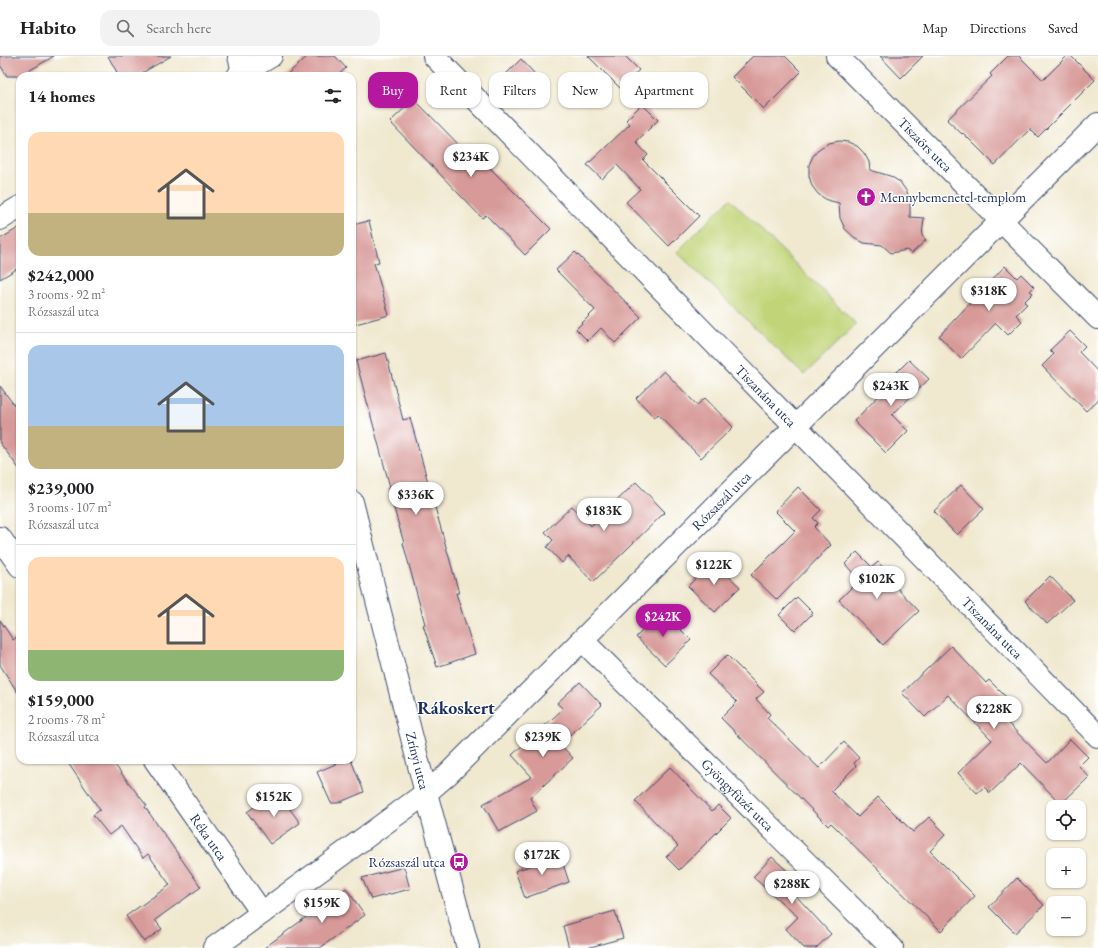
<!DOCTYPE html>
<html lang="en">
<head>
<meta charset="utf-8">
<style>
  body { margin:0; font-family:"EB Garamond",serif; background:#f2f2f2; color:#202124; height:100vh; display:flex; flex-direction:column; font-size:15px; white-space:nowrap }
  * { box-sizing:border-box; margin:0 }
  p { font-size:13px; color:#757577 }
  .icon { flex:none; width:22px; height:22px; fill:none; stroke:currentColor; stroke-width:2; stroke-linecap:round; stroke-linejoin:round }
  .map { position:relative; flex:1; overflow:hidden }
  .sheet { position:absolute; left:16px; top:16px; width:340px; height:692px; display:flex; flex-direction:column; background:#fff; border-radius:12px; box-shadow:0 1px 3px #0004 }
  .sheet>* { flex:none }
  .top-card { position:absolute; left:368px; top:16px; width:380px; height:36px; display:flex; gap:8px }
  .fabs { position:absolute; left:1046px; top:744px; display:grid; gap:8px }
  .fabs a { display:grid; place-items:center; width:40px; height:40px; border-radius:8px; background:#fff; box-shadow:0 1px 3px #0004; font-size:20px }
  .price { position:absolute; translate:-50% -34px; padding:0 9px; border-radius:14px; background:#fff; color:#222; font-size:13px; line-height:26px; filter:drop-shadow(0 1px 2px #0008) }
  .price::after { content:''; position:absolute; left:50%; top:24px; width:12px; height:9px; margin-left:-6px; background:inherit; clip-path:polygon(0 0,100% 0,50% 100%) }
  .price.on { background:#b5179e; color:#fff }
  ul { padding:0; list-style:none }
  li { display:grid; align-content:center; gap:8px; height:212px; padding:0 12px }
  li+li { border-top:1px solid #e0e0e0 }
  li span { display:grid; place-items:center; height:124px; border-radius:12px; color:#555 }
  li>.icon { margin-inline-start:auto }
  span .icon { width:72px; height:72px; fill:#fffc; stroke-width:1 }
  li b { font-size:17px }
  h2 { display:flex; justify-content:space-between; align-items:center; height:48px; padding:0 12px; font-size:17px }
  .tag { padding:0 14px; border-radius:12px; background:#fff; box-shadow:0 1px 3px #0004; font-size:14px; line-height:36px }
  .tag.on { background:#b5179e; color:#fff }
  header { display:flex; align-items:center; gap:24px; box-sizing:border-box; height:56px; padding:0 20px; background:#fff; border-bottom:1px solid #e0e0e0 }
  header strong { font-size:19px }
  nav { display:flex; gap:22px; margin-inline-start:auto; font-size:14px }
  .search { width:280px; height:36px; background:#f2f2f2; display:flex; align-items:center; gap:10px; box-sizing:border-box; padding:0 14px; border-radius:12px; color:#757577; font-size:15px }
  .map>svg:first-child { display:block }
  .green { fill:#c1d477; stroke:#6e826a }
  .building { fill:#d79a98 }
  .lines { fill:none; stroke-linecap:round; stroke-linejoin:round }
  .minor-casing { stroke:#3b4b6f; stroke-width:24 }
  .major-casing { stroke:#3b4b6f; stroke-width:24 }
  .minor { stroke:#fff; stroke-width:22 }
  .major { stroke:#fff; stroke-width:22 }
  .labels { text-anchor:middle; stroke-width:3; stroke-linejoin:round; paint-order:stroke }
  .street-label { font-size:14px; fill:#1b2f5e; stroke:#fff }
  .poi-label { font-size:14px; fill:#1b2f5e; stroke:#fff; text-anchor:start }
  .district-label { font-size:18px; font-weight:bold; fill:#1b2f5e; stroke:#fff }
</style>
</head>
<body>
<header>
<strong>Habito</strong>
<div class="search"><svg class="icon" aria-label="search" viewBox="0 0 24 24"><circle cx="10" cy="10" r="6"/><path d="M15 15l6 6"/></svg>Search here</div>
<nav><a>Map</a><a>Directions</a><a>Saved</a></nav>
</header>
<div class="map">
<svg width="1098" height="892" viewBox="0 0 1098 892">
  <rect width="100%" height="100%" fill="#fff"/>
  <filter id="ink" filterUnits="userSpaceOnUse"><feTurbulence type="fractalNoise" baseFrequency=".025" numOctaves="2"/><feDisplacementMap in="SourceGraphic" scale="8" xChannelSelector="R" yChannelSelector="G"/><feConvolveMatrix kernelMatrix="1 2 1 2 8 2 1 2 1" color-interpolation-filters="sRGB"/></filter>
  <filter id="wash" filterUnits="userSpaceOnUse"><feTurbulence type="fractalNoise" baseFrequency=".012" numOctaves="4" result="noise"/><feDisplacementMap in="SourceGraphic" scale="16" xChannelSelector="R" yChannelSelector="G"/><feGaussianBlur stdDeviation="0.9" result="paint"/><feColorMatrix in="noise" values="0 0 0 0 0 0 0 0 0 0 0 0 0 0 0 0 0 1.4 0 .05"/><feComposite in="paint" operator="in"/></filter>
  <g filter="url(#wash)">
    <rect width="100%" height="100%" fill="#f0e8cf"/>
    <path class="green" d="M 730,143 L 856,268 L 804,319 L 677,196 Z"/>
    <g id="blocks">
      <path class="building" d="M 0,0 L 54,0 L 20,20 L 7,20 L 0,9 Z
        M 108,0 L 171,0 L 137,20 L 119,20 Z
        M 308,0 L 335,0 L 346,12 L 337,20 L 285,20 Z
        M 588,0 L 625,0 L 639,14 L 620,32 Z
        M 753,0 L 785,0 L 801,16 L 764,53 L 732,21 Z
        M 880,0 L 923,0 L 901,22 Z
        M 1008,0 L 1019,0 L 1043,24 L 1067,0 L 1071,0 L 1095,24 L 1038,81 L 1030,73 L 995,109 L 963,77 L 962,78 L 947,64 L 992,20 L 990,18 Z
        M 521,3 L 545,29 L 527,47 L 502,22 Z
        M 414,43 L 466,96 L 470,92 L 551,173 L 525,199 L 486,159 L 482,162 L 390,66 Z
        M 642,48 L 658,64 L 636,86 L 648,99 L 643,104 L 699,160 L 669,190 L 626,146 L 640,133 L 617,109 L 602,123 L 587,109 L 630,68 L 626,64 Z
        M 839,85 L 848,86 L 857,90 L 864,97 L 869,106 L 870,114 L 890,120 L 900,126 L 907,136 L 910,147 L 910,161 L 924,162 L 922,180 L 926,184 L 911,198 L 907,194 L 891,197 L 882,189 L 864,187 L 854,181 L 845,173 L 840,162 L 839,147 L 827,144 L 818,138 L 812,130 L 809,120 L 809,109 L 813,100 L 820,92 L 829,87 Z
        M 369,165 L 379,206 L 374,207 L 389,259 L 352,269 L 352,169 Z
        M 20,171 L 20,211 L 0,223 L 0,183 Z
        M 575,196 L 641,261 L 615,287 L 601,272 L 588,285 L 576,273 L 595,254 L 556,214 Z
        M 1005,210 L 1017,222 L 1021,218 L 1034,231 L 1030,235 L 1033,237 L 1024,246 L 1027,248 L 1016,259 L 1022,265 L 1008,279 L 996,267 L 961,303 L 939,280 Z
        M 1070,275 L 1085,290 L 1079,296 L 1098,316 L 1098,344 L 1086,355 L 1042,310 L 1054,298 L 1050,294 Z
        M 386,297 L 403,364 L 410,362 L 459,537 L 456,537 L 475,598 L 437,611 L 423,569 L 425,568 L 403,487 L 404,487 L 388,432 L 390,431 L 356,305 Z
        M 909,304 L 929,323 L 892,359 L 908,375 L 886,397 L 854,365 L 893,325 L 890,323 Z
        M 664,315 L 697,349 L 705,342 L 733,371 L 701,402 L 658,358 L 655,362 L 636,342 Z
        M 0,330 L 20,357 L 20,414 L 0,387 Z
        M 636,426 L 665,456 L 593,526 L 568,500 L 562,507 L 547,491 L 553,484 L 545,476 L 572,450 L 591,470 Z
        M 961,429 L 984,453 L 957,479 L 934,455 Z
        M 798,431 L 821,454 L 813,462 L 818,467 L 814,471 L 831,489 L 777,544 L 751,519 L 795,475 L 775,455 Z
        M 857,496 L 872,511 L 878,506 L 895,524 L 892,527 L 919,555 L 883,589 L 839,544 L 859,524 L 845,508 Z
        M 713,505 L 740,531 L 715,556 L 688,530 Z
        M 1050,520 L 1073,544 L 1047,568 L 1025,545 Z
        M 797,541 L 813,557 L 795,575 L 779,559 Z
        M 662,555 L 691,584 L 665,609 L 636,581 Z
        M 0,564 L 13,584 L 20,579 L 20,640 L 0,609 Z
        M 951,590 L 986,627 L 989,624 L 1010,645 L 998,657 L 1047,707 L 1070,683 L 1088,701 L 1079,710 L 1089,721 L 1061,748 L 1021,707 L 990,737 L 984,731 L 977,737 L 958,717 L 992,684 L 948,639 L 925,661 L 902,637 Z
        M 727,599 L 764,636 L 756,643 L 770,658 L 767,662 L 819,712 L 844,686 L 859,702 L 854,707 L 856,710 L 831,735 L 858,761 L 878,741 L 913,776 L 929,761 L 946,778 L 930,795 L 975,840 L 941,875 L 831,767 L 828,770 L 721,662 L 737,646 L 708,618 Z
        M 580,626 L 602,649 L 560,688 L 573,702 L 530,742 L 537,755 L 499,776 L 483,748 L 532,721 L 512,699 L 563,653 L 557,647 Z
        M 66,704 L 111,704 L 147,750 L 145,751 L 201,831 L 155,864 L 162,873 L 144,886 L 126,860 L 170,829 L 148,798 L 143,802 L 121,770 L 109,779 L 93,759 L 100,754 Z
        M 345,704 L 351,704 L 364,736 L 338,747 L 331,747 L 317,716 Z
        M 670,711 L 712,755 L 718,749 L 731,762 L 679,814 L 666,801 L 678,790 L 635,745 Z
        M 277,735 L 300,767 L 270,788 L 247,756 Z
        M 560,799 L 569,826 L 525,842 L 515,815 Z
        M 772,801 L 794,821 L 786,829 L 831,878 L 816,892 L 804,892 L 786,873 L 798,861 L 753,821 Z
        M 404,811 L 410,833 L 371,843 L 362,822 Z
        M 1017,822 L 1044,849 L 1015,877 L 989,851 Z
        M 346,832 L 365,859 L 320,892 L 264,892 Z
        M 615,855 L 623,882 L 587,892 L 569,892 L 563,870 Z"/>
    </g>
  </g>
  <g filter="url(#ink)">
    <use href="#blocks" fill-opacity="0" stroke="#3b4b6f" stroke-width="1"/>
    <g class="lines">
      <defs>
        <g id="minor">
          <path id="s1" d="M 434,0 L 1098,680"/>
          <path id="s2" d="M 837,0 L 1098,262"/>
          <path d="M 238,20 L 271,0"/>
          <path d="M 0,163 L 20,151"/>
          <path d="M 0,482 L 20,510"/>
          <path id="s3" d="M 583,585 L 892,892"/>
          <path id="s4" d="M 155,704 L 262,857"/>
          <path id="s5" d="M 214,892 L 426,737 L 447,719 L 1098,68"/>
        </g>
        <g id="major">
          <path d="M 239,0 L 244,20"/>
          <path id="s6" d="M 352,446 L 426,737 L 468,892"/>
        </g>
      </defs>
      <use href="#minor" class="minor-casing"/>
      <use href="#major" class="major-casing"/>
      <use href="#minor" class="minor"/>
      <use href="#major" class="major"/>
    </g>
  </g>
  <defs>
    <symbol id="church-disc" viewBox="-11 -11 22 22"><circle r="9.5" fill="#b5179e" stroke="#fff"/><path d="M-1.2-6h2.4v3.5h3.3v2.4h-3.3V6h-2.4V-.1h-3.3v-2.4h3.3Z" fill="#fff"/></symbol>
    <symbol id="bus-disc" viewBox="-11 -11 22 22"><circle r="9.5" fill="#b5179e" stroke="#fff"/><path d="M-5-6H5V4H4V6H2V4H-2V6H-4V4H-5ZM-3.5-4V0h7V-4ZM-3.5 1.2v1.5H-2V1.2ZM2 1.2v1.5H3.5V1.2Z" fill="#fff"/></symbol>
  </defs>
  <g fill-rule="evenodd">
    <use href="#church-disc" x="855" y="130" width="22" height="22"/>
    <use href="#bus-disc" x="448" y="795" width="22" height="22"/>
  </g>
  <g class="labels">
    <g class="street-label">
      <text dy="5" stroke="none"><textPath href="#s2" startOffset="125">Tiszaörs utca</textPath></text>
      <text dy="5" stroke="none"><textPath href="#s1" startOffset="475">Tiszanána utca</textPath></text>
      <text dy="5" stroke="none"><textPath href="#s5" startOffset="678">Rózsaszál utca</textPath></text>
      <text dy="5" stroke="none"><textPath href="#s1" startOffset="799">Tiszanána utca</textPath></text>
      <text dy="5" stroke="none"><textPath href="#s6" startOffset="267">Zrínyi utca</textPath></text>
      <text dy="5" stroke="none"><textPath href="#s3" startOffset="218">Gyöngyfüzér utca</textPath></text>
      <text dy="5" stroke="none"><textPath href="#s4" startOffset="94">Réka utca</textPath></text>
    </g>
    <g class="poi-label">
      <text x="880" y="146">Mennybemenetel-templom</text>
      <text x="445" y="811" text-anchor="end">Rózsaszál utca</text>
    </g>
    <g class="district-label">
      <text x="456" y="658">Rákoskert</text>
    </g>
  </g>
</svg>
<div class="fabs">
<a><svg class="icon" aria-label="locate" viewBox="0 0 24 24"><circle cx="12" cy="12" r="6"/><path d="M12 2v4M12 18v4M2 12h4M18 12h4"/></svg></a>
<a>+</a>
<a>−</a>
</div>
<b class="price" style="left:471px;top:122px">$234K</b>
<b class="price" style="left:989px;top:256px">$318K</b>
<b class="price" style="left:891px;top:351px">$243K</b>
<b class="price" style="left:416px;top:460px">$336K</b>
<b class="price" style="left:604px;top:476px">$183K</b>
<b class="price" style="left:714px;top:530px">$122K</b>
<b class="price" style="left:877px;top:544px">$102K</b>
<b class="price on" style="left:663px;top:582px">$242K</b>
<b class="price" style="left:994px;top:674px">$228K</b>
<b class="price" style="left:543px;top:702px">$239K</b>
<b class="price" style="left:274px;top:762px">$152K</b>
<b class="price" style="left:542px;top:820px">$172K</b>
<b class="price" style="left:792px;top:849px">$288K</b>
<b class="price" style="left:322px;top:868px">$159K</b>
<div class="top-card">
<a class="tag on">Buy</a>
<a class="tag">Rent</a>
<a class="tag">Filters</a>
<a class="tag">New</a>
<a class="tag">Apartment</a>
</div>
<section class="sheet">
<h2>14 homes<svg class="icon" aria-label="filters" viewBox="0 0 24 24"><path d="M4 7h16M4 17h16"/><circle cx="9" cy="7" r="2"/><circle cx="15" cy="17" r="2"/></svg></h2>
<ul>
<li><span style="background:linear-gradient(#ffd9b3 65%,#c2b280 0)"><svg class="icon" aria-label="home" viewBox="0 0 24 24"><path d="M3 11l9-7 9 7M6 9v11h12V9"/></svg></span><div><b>$242,000</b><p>3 rooms · 92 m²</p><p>Rózsaszál utca</p></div></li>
<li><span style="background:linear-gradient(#a9c7e8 65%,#c2b280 0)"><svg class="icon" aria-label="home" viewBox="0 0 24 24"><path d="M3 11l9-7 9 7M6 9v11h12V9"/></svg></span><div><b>$239,000</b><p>3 rooms · 107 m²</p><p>Rózsaszál utca</p></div></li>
<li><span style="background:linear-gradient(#ffd9b3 75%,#8fb573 0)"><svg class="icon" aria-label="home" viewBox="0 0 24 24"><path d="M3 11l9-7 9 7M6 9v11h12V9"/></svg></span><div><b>$159,000</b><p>2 rooms · 78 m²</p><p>Rózsaszál utca</p></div></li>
</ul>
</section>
</div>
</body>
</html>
